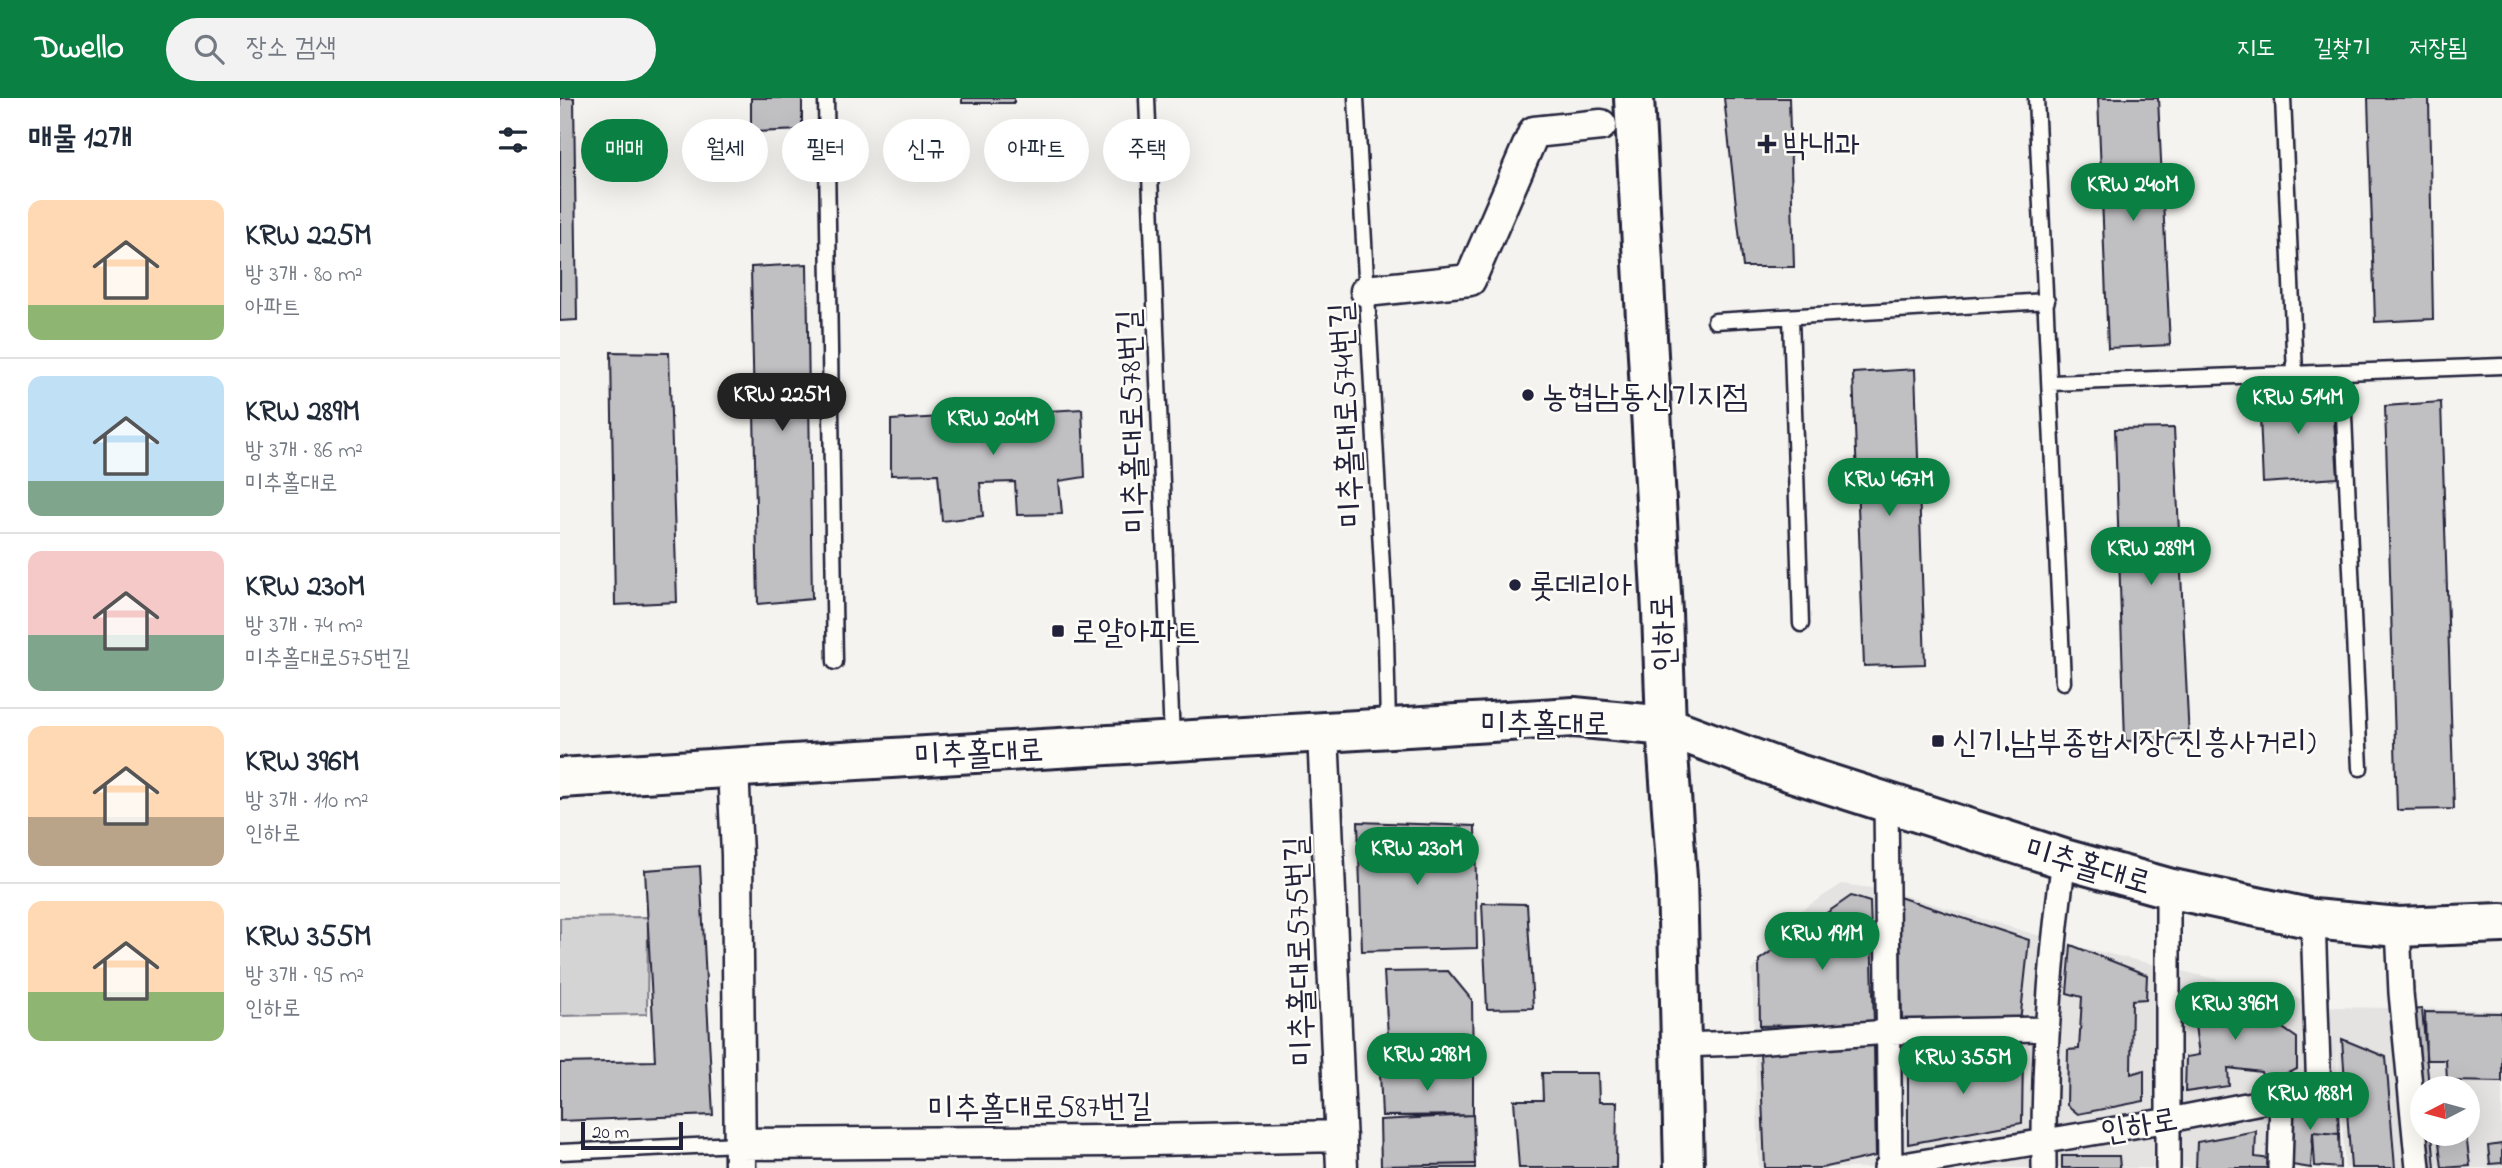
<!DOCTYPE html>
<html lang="ko">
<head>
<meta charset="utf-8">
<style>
  body { margin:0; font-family:"Indie Flower","Poor Story",sans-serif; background:#f2f2f3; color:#1f2937; height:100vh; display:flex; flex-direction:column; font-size:26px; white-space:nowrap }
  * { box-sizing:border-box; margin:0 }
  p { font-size:23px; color:#747a83 }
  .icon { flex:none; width:38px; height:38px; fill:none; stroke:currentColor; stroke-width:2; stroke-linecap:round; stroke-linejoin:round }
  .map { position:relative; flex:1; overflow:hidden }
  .panel { display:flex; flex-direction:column; background:#fff; width:560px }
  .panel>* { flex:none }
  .top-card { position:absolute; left:21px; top:21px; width:665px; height:63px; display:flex; gap:14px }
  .needle { width:46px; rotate:264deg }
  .controls { position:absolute; left:1850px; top:978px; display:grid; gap:14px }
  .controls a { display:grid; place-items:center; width:70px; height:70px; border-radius:50%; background:#fff; box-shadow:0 7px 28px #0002; font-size:35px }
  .scale { position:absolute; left:21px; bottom:18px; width:102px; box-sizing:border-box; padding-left:7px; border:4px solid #22223b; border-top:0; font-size:19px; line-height:24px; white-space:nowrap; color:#22223b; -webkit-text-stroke:5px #fdfcf7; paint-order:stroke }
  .price { position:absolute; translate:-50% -60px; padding:0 16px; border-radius:24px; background:#0b8043; color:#fff; font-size:23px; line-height:46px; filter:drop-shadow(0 2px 4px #0008) }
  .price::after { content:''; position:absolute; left:50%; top:42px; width:21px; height:16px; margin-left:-10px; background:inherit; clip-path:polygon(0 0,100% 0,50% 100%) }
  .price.on { background:#222; color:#fff }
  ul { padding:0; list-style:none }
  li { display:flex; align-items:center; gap:21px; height:175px; padding:0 28px }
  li+li { border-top:2px solid #e0e1e3 }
  li span { display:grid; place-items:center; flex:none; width:196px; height:140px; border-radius:14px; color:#555 }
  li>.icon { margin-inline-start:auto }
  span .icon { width:84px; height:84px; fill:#fffc; stroke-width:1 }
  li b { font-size:30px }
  h2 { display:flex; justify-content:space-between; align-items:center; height:84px; padding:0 28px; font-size:30px }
  .tag { padding:0 24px; border-radius:32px; background:#fff; box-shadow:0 7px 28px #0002; font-size:24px; line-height:63px }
  .tag.on { background:#0b8043; color:#fff }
  header { display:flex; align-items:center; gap:42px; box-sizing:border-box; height:98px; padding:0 35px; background:#0b8043; color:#fff }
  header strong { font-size:33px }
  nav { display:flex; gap:38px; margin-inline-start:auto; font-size:24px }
  .search { width:490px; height:63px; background:#f2f2f3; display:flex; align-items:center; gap:18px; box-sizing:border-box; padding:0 24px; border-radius:38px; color:#747a83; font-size:26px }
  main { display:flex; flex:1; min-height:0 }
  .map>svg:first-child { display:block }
  .built { fill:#e4e3e2; fill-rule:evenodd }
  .green { fill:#d5d4d5; stroke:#7c7b88; stroke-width:2 }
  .building { fill:#c0bfc2; stroke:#22223b; stroke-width:2 }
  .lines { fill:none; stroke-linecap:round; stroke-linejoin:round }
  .service-casing { stroke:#22223b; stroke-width:19 }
  .pedestrian-casing { stroke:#22223b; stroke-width:28 }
  .minor-casing { stroke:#22223b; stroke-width:35 }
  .secondary-casing { stroke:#22223b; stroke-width:44 }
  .service { stroke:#fdfcf7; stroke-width:14 }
  .pedestrian { stroke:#fdfcf7; stroke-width:23 }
  .minor { stroke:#fdfcf7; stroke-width:30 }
  .secondary { stroke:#fdfcf7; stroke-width:38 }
  .poi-dot { fill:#22223b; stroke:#fdfcf7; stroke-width:2.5 }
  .labels { text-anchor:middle; stroke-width:5; stroke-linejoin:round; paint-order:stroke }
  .poi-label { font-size:32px; fill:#22223b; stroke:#fdfcf7; text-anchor:start }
  .street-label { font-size:32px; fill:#22223b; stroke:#fdfcf7 }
</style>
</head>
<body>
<header>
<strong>Dwello</strong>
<div class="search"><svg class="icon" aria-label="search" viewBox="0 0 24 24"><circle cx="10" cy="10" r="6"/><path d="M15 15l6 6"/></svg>장소 검색</div>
<nav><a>지도</a><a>길찾기</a><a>저장됨</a></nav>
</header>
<main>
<section class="panel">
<h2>매물 12개<svg class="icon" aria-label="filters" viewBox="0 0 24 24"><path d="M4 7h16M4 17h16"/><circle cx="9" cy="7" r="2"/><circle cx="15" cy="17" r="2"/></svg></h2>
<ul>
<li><span style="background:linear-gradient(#ffd9b3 75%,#8fb573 0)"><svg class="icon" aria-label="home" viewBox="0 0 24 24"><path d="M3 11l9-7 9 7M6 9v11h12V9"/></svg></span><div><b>KRW 225M</b><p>방 3개 · 80 m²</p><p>아파트</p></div></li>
<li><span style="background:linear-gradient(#bfe0f5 75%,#7fa58c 0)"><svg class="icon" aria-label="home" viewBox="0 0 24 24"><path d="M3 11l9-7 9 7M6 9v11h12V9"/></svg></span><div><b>KRW 289M</b><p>방 3개 · 86 m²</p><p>미추홀대로</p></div></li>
<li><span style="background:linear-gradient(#f6c9c9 60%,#7fa58c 0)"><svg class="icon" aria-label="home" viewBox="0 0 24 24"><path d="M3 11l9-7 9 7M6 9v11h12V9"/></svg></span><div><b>KRW 230M</b><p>방 3개 · 74 m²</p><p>미추홀대로575번길</p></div></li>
<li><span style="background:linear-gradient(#ffd9b3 65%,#b9a48a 0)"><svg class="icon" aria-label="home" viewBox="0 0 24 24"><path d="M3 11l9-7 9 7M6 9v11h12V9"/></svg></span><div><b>KRW 396M</b><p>방 3개 · 110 m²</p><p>인하로</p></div></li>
<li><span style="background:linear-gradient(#ffd9b3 65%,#8fb573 0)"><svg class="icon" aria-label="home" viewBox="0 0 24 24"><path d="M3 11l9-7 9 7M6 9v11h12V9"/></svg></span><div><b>KRW 355M</b><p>방 3개 · 95 m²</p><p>인하로</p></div></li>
</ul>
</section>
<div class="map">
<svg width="1942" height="1070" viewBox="0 0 1942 1070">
  <rect width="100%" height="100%" fill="#f4f3ef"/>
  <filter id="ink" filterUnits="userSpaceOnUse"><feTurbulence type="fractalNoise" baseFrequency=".0143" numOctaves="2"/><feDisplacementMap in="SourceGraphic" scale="14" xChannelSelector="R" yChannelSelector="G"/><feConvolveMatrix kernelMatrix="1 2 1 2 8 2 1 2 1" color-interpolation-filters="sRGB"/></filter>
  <g filter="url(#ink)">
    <path class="built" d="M 1282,786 L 1326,792 L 1511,847 L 1775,909 L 1942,912 L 1942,1070 L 1785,1070 L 1777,942 L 1780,1070 L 1199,1070 L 1192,872 L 1240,813 ZM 1862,990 L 1908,990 L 1908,1036 L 1862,1036 Z"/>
    <path class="green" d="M 88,819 L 87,916 L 0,918 L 0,820 Z"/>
    <path class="building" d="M 0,0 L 14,0 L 17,222 L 0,223 Z
      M 191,0 L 242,0 L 242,32 L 191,34 Z
      M 402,0 L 454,0 L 454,5 L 402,5 Z
      M 1164,0 L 1229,0 L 1234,169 L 1183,169 Z
      M 1538,0 L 1598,0 L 1610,247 L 1548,250 Z
      M 1808,0 L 1869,0 L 1873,221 L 1815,224 Z
      M 247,166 L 252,501 L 198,506 L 191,169 Z
      M 51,254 L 109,255 L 117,504 L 55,507 Z
      M 1355,271 L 1365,566 L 1304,568 L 1293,275 Z
      M 1772,291 L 1778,380 L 1703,385 L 1699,296 Z
      M 1881,304 L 1894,711 L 1837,712 L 1825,308 Z
      M 522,311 L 525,379 L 499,383 L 502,416 L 457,417 L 455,384 L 420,385 L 423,418 L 382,423 L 378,376 L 331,377 L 331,322 Z
      M 1614,330 L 1629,642 L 1565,643 L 1555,331 Z
      M 798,724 L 915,728 L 917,850 L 802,853 Z
      M 140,768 L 153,1017 L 0,1023 L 0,965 L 95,963 L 85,772 Z
      M 1291,798 L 1310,804 L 1314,925 L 1200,928 L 1199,862 Z
      M 1339,799 L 1469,842 L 1460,924 L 1342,922 Z
      M 922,805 L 967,806 L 973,910 L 927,911 Z
      M 1511,847 L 1587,877 L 1586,901 L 1572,902 L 1571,976 L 1584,972 L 1584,1003 L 1518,1016 L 1507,1007 L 1508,952 L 1519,951 L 1522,899 L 1507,895 Z
      M 888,873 L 912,902 L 913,970 L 830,970 L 824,874 Z
      M 1630,890 L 1672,895 L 1737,940 L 1737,971 L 1704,985 L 1701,974 L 1668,970 L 1669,988 L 1625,994 L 1626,959 L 1639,957 Z
      M 1862,911 L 1869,990 L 1862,990 L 1862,1036 L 1872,1036 L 1875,1070 L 1846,1070 L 1837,913 Z
      M 1865,914 L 1942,915 L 1942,984 L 1887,983 L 1886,962 L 1866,962 Z
      M 1782,941 L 1826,959 L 1835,1070 L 1791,1070 Z
      M 1314,946 L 1316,1058 L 1262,1070 L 1205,1070 L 1200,953 Z
      M 1391,951 L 1410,951 L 1411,965 L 1431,964 L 1463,956 L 1462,1025 L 1348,1046 L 1348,961 L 1374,957 L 1375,969 L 1391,967 Z
      M 913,970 L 913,1017 L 822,1018 L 820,974 Z
      M 982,975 L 1038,975 L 1039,1004 L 1057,1004 L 1056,1070 L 959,1070 L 954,1002 L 983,1002 Z
      M 1733,1011 L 1778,1013 L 1779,1036 L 1753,1034 L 1751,1070 L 1732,1067 Z
      M 913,1017 L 915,1066 L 821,1068 L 820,1022 Z
      M 1696,1033 L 1695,1059 L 1710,1061 L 1710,1070 L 1636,1070 L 1637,1044 Z
      M 1753,1034 L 1779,1036 L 1780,1070 L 1755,1068 Z
      M 1878,1036 L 1906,1036 L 1910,1068 L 1882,1070 Z
      M 1942,1046 L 1942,1065 L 1930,1066 L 1928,1048 Z
      M 1502,1058 L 1559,1058 L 1560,1070 L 1502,1070 Z
      M 915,1066 L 915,1070 L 821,1070 L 821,1068 Z"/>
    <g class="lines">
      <defs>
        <path id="service" d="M 266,0 L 275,564
          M 587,0 L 612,642
          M 796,0 L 826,540 L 828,628
          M 1476,0 L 1503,584
          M 1723,0 L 1735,276
          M 1231,219 L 1241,526
          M 1155,223 L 1487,203
          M 1782,274 L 1800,670
          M 1491,285 L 1942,268
          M 0,1054 L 179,1046"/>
        <path id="pedestrian" d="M 1326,703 L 1330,1070
          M 1838,829 L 1841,895 L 1858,1070
          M 1121,947 L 1180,945 L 1328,934 L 1487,931
          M 1326,1070 L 1609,1022 L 1722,1000 L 1759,998 L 1753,821
          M 1484,1070 C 1483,966 1490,863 1504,761
          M 1608,1070 L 1608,790
          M 1720,1070 L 1722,1000"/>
        <path id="minor" d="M 806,193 L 910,182 L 974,34 L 1041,27
          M 763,634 L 782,1070
          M 173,669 L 177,757 L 180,1070
          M 179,1046 L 546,1043 L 781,1038"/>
        <path id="secondary" d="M 1074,0 L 1102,514 L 1106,628 L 1117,780 L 1124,1070
          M 0,680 L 1014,619 L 1106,628 L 1213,668 L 1504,761 L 1608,790 L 1753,821 L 1838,829 L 1942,825"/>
      </defs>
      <use href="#service" class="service-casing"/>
      <use href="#pedestrian" class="pedestrian-casing"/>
      <use href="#minor" class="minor-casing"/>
      <use href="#secondary" class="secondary-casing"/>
      <use href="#service" class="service"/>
      <use href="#pedestrian" class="pedestrian"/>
      <use href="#minor" class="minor"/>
      <use href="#secondary" class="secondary"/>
    </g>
  </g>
  <g class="poi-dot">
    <path d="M1203.5 35.5h7v7h7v7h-7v7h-7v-7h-7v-7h7z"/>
    <circle cx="968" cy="297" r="7"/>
    <circle cx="955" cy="487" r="7"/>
    <rect x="491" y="526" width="14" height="14" rx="3.5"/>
    <rect x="1371" y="636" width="14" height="14" rx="3.5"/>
  </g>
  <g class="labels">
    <g class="poi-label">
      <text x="1223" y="57">박내과</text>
      <text x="982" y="308">농협남동신기지점</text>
      <text x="969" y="498">롯데리아</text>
      <text x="512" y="544">로얄아파트</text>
      <text x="1392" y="654">신기.남부종합시장(진흥사거리)</text>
    </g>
    <g class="street-label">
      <text transform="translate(785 317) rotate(-93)" y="11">미추홀대로574번길</text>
      <text transform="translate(571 323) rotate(-92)" y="11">미추홀대로578번길</text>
      <text transform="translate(1102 535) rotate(-92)" y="11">인하로</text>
      <text x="985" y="636">미추홀대로</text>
      <text transform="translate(419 654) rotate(-3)" y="11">미추홀대로</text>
      <text transform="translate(1529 767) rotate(16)" y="11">미추홀대로</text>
      <text transform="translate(738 853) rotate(-92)" y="11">미추홀대로575번길</text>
      <text transform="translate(480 1008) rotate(-1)" y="11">미추홀대로587번길</text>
      <text transform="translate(1579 1026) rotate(-10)" y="11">인하로</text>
    </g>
  </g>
</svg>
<div class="controls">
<a><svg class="needle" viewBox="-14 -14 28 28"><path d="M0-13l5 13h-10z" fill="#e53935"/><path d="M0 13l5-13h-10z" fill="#747a83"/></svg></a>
</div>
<div class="scale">20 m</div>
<b class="price" style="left:1573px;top:125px">KRW 240M</b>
<b class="price on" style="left:222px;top:335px">KRW 225M</b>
<b class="price" style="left:1738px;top:338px">KRW 514M</b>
<b class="price" style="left:433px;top:359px">KRW 204M</b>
<b class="price" style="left:1329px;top:420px">KRW 467M</b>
<b class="price" style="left:1591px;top:489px">KRW 289M</b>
<b class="price" style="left:857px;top:789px">KRW 230M</b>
<b class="price" style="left:1262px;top:874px">KRW 191M</b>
<b class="price" style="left:1675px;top:944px">KRW 396M</b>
<b class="price" style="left:867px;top:995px">KRW 298M</b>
<b class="price" style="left:1403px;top:998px">KRW 355M</b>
<b class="price" style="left:1750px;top:1034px">KRW 188M</b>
<div class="top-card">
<a class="tag on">매매</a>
<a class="tag">월세</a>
<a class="tag">필터</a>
<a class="tag">신규</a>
<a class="tag">아파트</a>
<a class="tag">주택</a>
</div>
</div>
</main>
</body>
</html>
